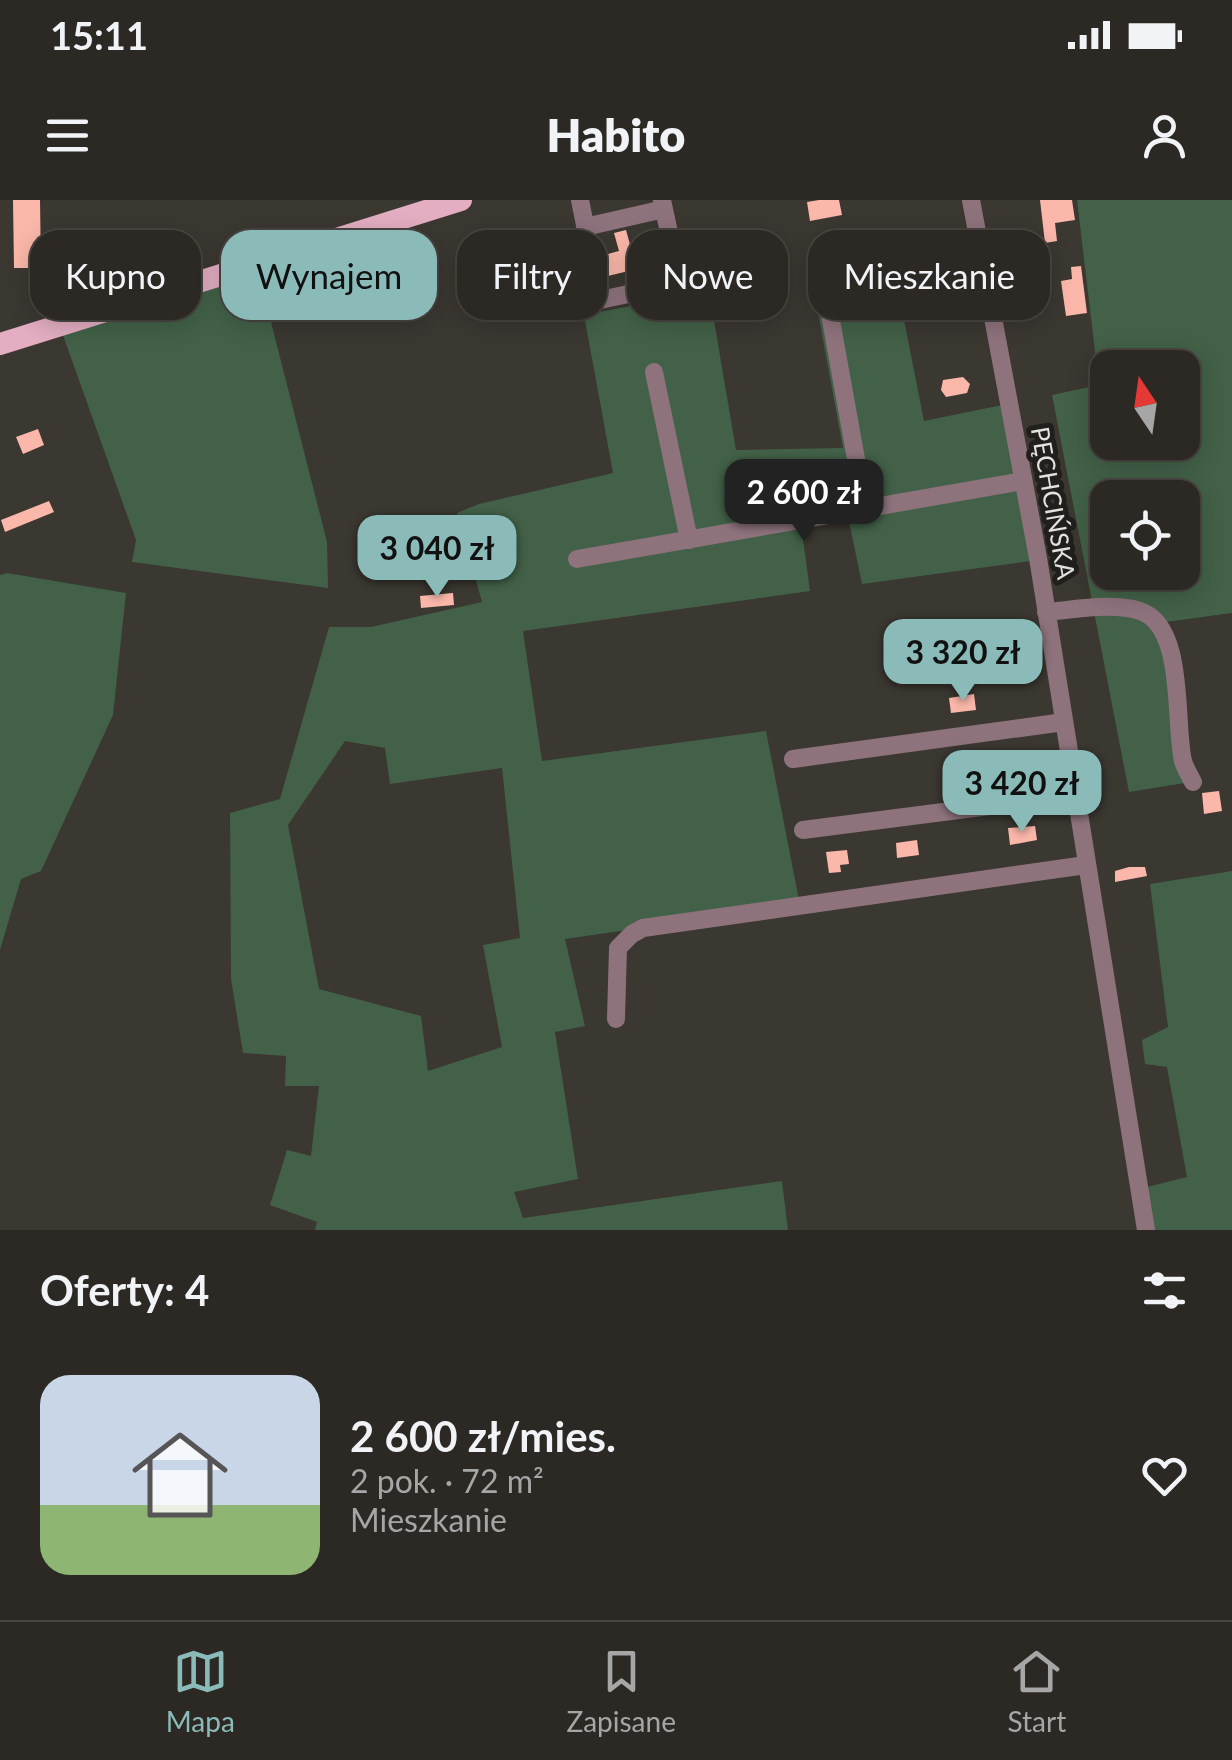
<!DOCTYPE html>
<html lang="pl">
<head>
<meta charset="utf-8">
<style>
  body { margin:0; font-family:Lato,sans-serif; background:#34312d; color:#f1f3f6; height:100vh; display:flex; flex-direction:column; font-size:38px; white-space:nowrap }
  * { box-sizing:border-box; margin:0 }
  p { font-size:32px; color:#a6a6a7 }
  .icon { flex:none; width:55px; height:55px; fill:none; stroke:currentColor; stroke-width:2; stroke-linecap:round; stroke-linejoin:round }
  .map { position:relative; height:1030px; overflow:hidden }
  .details { display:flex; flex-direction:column; background:#2c2925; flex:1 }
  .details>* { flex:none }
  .hud { position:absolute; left:30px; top:30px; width:1172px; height:90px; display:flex; gap:20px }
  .needle { width:65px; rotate:347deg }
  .fabs { position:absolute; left:1090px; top:150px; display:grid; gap:20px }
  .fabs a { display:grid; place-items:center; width:110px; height:110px; border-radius:20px; background:#2c2925; box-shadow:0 5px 25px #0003,0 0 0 2px #484542; font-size:50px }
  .price { position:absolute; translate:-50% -85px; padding:0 22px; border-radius:20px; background:#8bbbb9; color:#111; font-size:32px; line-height:65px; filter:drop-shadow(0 2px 5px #0008) }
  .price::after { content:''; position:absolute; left:50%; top:60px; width:30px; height:22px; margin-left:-15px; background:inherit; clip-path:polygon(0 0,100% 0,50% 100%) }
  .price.active { background:#222; color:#fff }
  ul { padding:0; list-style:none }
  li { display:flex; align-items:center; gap:30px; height:250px; padding:0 40px }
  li+li { border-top:2px solid #484542 }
  li span { display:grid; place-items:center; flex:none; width:280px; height:200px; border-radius:30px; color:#555 }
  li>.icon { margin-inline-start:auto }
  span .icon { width:120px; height:120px; fill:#fffc; stroke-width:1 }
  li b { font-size:42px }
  h2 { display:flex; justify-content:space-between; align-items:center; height:120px; padding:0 40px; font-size:42px }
  .chip { padding:0 35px; border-radius:30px; background:#2c2925; box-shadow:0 5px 25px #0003,0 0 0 2px #484542; font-size:35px; line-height:90px }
  .chip.active { background:#8bbbb9; color:#111 }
  .status { display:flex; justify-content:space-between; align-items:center; height:70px; padding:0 50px; background:#2c2925; direction:ltr }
  .status svg { height:28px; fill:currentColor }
  header { display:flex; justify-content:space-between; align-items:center; height:130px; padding:0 40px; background:#2c2925; font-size:45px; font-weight:800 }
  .tab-bar { display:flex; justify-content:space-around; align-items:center; height:140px; border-top:2px solid #484542; background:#2c2925; font-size:28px; color:#a6a6a7 }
  .tab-bar a { display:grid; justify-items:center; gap:5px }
  .tab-bar .active { color:#8bbbb9 }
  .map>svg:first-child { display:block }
  .green { fill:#426148; fill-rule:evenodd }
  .building { fill:#fbb8aa }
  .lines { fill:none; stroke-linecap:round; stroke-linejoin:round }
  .minor { stroke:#8e737d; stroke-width:18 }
  .major { stroke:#e3adc2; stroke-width:22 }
  .labels { text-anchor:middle; stroke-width:10; stroke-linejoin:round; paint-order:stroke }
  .street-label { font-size:25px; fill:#e4e2de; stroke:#201f1c }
</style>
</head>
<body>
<div class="status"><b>15:11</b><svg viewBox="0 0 49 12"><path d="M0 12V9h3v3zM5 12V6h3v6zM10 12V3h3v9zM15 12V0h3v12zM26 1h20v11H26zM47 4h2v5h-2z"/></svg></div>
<header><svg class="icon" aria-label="menu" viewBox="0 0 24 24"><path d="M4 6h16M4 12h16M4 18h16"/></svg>Habito<svg class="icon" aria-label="person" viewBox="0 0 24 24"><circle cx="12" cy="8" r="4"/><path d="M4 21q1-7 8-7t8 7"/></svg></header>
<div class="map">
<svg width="1232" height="1030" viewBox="0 0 1232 1030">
  <rect width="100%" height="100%" fill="#3b3731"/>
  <path class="green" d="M 1077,0 L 1232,0 L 1232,413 L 1165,422 L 1185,583 L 1129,592 L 1052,195 L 1099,185 ZM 1108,168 L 1182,168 L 1182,242 L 1108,242 ZM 1108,298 L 1182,298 L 1182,372 L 1108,372 Z
    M 886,28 L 924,221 L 1007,204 L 1038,360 L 862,384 L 845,302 L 799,310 L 810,391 L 523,431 L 542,561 L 766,531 L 800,705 L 565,739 L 585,826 L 555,832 L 578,979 L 514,992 L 523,1018 L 782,981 L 788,1030 L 315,1030 L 317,1022 L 270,1005 L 287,950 L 311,956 L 319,886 L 285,886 L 286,856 L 243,853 L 231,779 L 230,613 L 280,599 L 329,427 L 371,427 L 482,402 L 457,313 L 479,304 L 613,273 L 584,115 L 709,91 L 736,250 L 843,248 L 808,58 ZM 345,541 L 385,548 L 390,584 L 502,568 L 520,738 L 483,745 L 502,847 L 428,871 L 421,816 L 319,789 L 288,625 Z
    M 256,63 L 327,342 L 328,388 L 132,362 L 136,340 L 59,124 Z
    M 7,373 L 126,393 L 113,515 L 41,671 L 21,679 L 0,750 L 0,375 Z
    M 1232,671 L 1232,1030 L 1146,1030 L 1139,989 L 1187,977 L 1167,867 L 1145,864 L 1142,840 L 1168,827 L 1150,684 Z"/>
  <path class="building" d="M 13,0 L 40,0 L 41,68 L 14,68 Z
    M 819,0 L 839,0 L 842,15 L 810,21 L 807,2 Z
    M 1040,0 L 1072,0 L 1075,20 L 1055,23 L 1057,41 L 1045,43 Z
    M 626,30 L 631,48 L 644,45 L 649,66 L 608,76 L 604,55 L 619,51 L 614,33 Z
    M 941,54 L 946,80 L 913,86 L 909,65 L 930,61 L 929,56 Z
    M 1081,66 L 1087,113 L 1066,116 L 1061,81 L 1072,79 L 1071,67 Z
    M 963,177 L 970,184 L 967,193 L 946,197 L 941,190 L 943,180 Z
    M 38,229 L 44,245 L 23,254 L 16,237 Z
    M 49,301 L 54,312 L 5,332 L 1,320 Z
    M 453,393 L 454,405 L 421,408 L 420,396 Z
    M 974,494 L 976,510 L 951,513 L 949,498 Z
    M 1021,554 L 1023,574 L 1009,576 L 1006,555 Z
    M 1219,591 L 1222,611 L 1204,614 L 1202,593 Z
    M 1035,626 L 1037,640 L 1010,645 L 1008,628 Z
    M 917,640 L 919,655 L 897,658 L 896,643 Z
    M 847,650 L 849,664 L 840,665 L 841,672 L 829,673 L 826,652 Z
    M 1129,667 L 1145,667 L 1147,676 L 1115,682 L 1115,671 Z"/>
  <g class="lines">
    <path class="minor" d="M 580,0 L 600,100 L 680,83 L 662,0
      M 971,0 L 1038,358 L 1146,1030
      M 585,27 L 664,9
      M 822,70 L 865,309
      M 654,172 L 689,340
      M 577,359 L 1023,281
      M 1046,412 C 1074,410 1112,402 1140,411 C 1186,426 1174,523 1183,561 C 1185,568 1190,576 1193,582
      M 793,559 L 1064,522
      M 803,630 L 1076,595
      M 616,819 L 618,748 L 632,734 L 643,728 L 1086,665"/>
    <path class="major" d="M 0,144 L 461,0"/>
  </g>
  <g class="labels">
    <g class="street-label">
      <text transform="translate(1053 303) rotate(80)" y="9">PĘCHCIŃSKA</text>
    </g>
  </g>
</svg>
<div class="fabs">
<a><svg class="needle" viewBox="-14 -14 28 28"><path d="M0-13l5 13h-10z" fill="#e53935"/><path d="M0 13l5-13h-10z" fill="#a6a6a7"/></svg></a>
<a><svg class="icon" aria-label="locate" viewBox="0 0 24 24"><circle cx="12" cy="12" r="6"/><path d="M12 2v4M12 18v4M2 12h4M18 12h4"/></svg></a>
</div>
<b class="price active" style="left:804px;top:344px">2 600 zł</b>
<b class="price" style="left:437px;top:400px">3 040 zł</b>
<b class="price" style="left:963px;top:504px">3 320 zł</b>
<b class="price" style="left:1022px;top:635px">3 420 zł</b>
<div class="hud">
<a class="chip">Kupno</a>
<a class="chip active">Wynajem</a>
<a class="chip">Filtry</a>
<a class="chip">Nowe</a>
<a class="chip">Mieszkanie</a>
</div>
</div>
<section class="details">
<h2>Oferty: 4<svg class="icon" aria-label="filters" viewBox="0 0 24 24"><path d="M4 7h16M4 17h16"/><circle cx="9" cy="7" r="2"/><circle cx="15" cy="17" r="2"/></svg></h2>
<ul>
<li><span style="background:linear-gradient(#c9d6e8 65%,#8fb573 0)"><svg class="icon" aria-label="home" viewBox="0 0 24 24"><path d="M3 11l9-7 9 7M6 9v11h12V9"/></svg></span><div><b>2 600 zł/mies.</b><p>2 pok. · 72 m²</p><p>Mieszkanie</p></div><svg class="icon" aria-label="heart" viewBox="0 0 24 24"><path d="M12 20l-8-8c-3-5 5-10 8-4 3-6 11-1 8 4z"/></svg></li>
</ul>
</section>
<nav class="tab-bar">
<a class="active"><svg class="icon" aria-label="map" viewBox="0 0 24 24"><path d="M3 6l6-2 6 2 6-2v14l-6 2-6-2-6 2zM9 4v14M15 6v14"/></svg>Mapa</a>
<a><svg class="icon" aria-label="saved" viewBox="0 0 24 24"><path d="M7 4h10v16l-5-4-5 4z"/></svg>Zapisane</a>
<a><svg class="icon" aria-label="home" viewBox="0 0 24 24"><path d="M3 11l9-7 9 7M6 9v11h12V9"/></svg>Start</a>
</nav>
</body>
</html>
